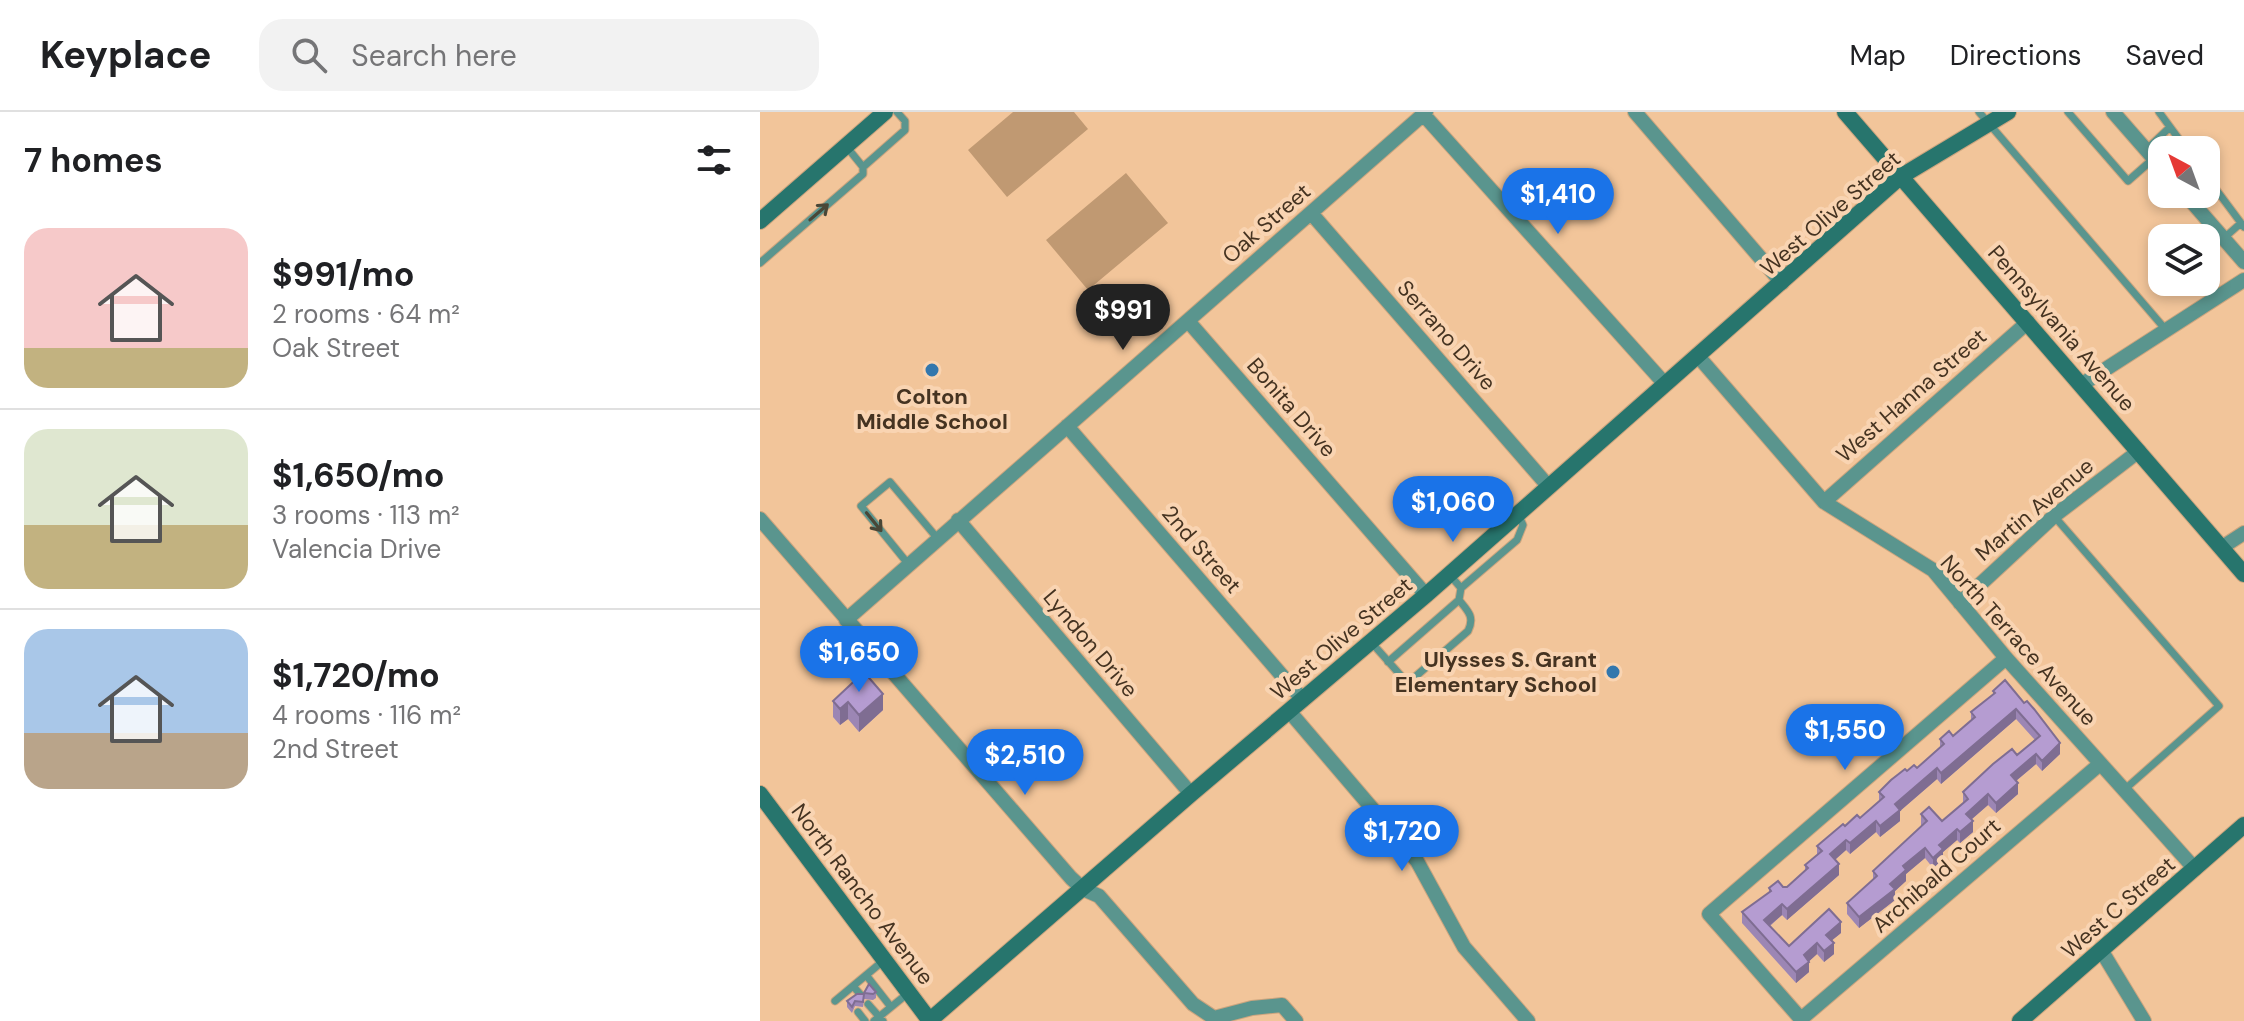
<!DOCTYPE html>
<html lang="en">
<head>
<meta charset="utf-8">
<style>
  body { margin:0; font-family:"DM Sans",sans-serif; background:#f2f2f2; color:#202124; height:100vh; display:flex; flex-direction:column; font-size:30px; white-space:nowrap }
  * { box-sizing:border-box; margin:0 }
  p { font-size:26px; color:#757577 }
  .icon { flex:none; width:44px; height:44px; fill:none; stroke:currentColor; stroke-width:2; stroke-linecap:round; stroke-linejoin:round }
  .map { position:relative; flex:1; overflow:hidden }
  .drawer { display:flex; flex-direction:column; background:#fff; width:760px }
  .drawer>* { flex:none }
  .needle { width:52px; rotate:319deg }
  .controls { position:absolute; left:1388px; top:24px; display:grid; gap:16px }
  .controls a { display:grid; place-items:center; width:72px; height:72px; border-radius:16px; background:#fff; box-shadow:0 4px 12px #0003; font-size:40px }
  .price { position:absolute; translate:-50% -68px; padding:0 18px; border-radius:28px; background:#1a73e8; color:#fff; font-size:26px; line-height:52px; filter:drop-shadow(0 2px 4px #0008) }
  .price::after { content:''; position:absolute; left:50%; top:48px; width:24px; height:18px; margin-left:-12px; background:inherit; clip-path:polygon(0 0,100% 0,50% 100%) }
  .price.current { background:#222; color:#fff }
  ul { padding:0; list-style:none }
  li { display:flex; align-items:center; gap:24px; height:200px; padding:0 24px }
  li+li { border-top:2px solid #e0e0e0 }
  li span { display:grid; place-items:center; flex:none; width:224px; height:160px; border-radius:24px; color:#555 }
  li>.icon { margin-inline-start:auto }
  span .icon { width:96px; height:96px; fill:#fffc; stroke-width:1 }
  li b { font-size:34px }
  h2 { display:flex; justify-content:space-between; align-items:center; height:96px; padding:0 24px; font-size:34px }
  header { display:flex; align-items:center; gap:48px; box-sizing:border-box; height:112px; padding:0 40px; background:#fff; border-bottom:2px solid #e0e0e0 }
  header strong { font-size:38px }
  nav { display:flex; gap:44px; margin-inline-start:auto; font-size:28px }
  .search { width:560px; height:72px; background:#f2f2f2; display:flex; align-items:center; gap:20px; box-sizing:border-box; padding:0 28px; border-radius:24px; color:#757577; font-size:30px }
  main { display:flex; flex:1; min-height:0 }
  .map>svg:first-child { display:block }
  .green { fill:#c09972 }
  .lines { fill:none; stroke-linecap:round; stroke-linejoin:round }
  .lane-casing { stroke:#cca57f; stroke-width:9 }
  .street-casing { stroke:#cca57f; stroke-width:16 }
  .secondary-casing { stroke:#cca57f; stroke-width:18 }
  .lane { stroke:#5a958e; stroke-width:7 }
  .street { stroke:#5a958e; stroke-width:14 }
  .secondary { stroke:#27756d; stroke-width:16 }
  .wall { fill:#9c86b4 }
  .shaded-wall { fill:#7f6d92 }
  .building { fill:#b59cd1; stroke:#7f6d92; stroke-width:2 }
  .oneway { stroke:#494737 }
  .poi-dot { fill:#3377ad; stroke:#f9d4b2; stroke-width:3 }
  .labels { text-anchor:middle; stroke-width:8; stroke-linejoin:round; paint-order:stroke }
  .street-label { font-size:22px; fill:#453321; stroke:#f9d4b2 }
  .poi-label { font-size:22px; font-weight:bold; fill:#453321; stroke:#f9d4b2 }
</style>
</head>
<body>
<header>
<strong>Keyplace</strong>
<div class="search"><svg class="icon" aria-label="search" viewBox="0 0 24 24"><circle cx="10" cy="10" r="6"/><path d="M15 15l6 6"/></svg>Search here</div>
<nav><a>Map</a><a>Directions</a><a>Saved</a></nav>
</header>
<main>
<section class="drawer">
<h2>7 homes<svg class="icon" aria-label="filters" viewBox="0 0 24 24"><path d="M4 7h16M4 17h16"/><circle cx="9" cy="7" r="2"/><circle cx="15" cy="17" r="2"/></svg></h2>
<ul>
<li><span style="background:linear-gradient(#f6c9c9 75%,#c2b280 0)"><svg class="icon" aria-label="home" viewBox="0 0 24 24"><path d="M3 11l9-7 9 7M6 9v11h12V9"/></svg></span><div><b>$991/mo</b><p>2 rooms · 64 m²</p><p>Oak Street</p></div></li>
<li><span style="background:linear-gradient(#dfe7d0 60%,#c2b280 0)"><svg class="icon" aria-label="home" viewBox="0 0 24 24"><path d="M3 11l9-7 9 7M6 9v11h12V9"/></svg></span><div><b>$1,650/mo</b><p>3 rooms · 113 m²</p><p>Valencia Drive</p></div></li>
<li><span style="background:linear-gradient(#a9c7e8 65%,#b9a48a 0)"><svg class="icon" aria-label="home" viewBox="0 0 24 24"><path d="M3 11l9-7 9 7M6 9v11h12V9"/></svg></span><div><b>$1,720/mo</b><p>4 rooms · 116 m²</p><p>2nd Street</p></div></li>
</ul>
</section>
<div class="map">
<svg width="1484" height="909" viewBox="0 0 1484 909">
  <rect width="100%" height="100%" fill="#f2c59a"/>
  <path class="green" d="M 253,0 L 314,0 L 328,17 L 247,85 L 208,38 Z
    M 366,61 L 408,111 L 328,178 L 286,128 Z"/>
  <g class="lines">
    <defs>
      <path id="lane" d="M 1219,0 L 1406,218
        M 1308,0 L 1368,69 L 1393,47
        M 1399,0 L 1427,38
        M 1386,38 L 1410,15
        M 103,55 L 145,18 L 145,9 L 137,0
        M 1446,64 L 1484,115
        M 1464,126 L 1481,111
        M 0,151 L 103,62 L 103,55 L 86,34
        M 1294,404 L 1459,594 L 1364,678
        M 149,453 L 101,394 L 130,370 L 178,427
        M 701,476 L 757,428 L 763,413 L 758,402
        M 611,530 L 643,566 L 648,569 L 656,564 L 708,519 C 715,505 708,499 699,488 L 701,476 L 689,462
        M 628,550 L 699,488
        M 106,863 L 131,895
        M 100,882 L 93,874 L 123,849
        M 75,889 L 93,874
        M 108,892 L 123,909
        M 98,900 L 105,909
        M 114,909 L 147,882"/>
      <path id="street" d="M 875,0 L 1022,171
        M 1353,0 L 1402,56
        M 663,2 L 904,271
        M 1425,82 L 1484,150
        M 551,101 L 789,375
        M 428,209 L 666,483
        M 937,243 L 1064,390 L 1173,458 L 1246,546 L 1435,757
        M 1321,273 L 1484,168
        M 307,314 L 543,588
        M 1064,390 L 1268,210
        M 0,407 L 311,766 L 323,777 L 339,784 L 433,892 L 454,906 L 492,896 L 522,893 L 536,909
        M 198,408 L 431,682
        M 1461,436 L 1484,421
        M 1200,491 L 1294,404 L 1379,339
        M 86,508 L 666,0
        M 1246,546 L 949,802 L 1041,907 L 1340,652
        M 529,599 L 657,749 L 704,835 L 768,909
        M 1341,838 L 1384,909"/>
      <path id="secondary" d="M 1085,0 L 1484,462
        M 0,109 L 125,0
        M 0,682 L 170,909
        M 169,909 L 431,682 L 666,483 L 1140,65 L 1248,0
        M 1260,909 L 1484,713"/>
    </defs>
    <use href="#lane" class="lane-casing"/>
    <use href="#street" class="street-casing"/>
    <use href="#secondary" class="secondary-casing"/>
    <use href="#lane" class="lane"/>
    <use href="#street" class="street"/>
    <use href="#secondary" class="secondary"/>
  </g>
  <path class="wall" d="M 104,560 L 123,598 L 99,620 L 88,607 L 80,613 L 73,605 L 73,589 Z
    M 1245,568 L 1300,642 L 1282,659 L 1276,652 L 1256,669 L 1258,682 L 1236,701 L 1228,693 L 1211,708 L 1213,720 L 1200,731 L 1197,728 L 1183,740 L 1183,748 L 1173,756 L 1165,746 L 1146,762 L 1146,769 L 1135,779 L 1135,788 L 1099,816 L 1087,802 L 1087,791 L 1113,768 L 1113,759 L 1162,714 L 1161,713 L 1161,702 L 1182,709 L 1203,691 L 1203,680 L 1257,643 L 1275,628 L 1256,607 L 1181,672 L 1177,667 L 1140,699 L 1140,709 L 1120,725 L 1116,720 L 1090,742 L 1086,738 L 1075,748 L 1079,763 L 1027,808 L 1022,803 L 1010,814 L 1029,834 L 1081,821 L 1071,829 L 1074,842 L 1064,850 L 1057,842 L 1049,849 L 1049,860 L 1036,871 L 982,811 L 982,800 L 1009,781 L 1009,776 L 1027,775 L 1045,758 L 1045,753 L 1057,743 L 1057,734 L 1085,714 L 1100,706 L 1119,689 L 1119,680 L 1147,659 L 1157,656 L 1180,635 L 1180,627 L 1193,624 L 1211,609 L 1211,600 L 1233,583 L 1233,579 Z
    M 116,880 L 116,886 L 113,888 L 104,887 L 104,881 Z
    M 104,887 L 103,895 L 95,894 L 92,901 L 87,895 L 87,889 Z"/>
  <path class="shaded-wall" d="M 123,582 L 123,598 L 99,620 L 99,603 Z
    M 88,590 L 88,607 L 80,613 L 80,597 Z
    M 1256,597 L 1256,607 L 1181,672 L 1181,661 Z
    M 1300,631 L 1300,642 L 1282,659 L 1282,649 Z
    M 1276,642 L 1276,652 L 1251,673 L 1251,663 Z
    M 1177,656 L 1177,667 L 1140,699 L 1140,709 L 1120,725 L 1120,714 L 1135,692 Z
    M 1258,671 L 1258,682 L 1236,701 L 1236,691 Z
    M 1228,682 L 1228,693 L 1206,712 L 1206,702 Z
    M 1116,709 L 1116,720 L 1090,742 L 1090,731 Z
    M 1213,709 L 1213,720 L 1200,731 L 1200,720 Z
    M 1197,717 L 1197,728 L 1183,740 L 1183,748 L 1173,756 L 1173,746 L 1179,733 Z
    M 1086,728 L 1086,738 L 1070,752 L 1070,742 Z
    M 1165,736 L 1165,746 L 1146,762 L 1146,769 L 1135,779 L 1135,788 L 1099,816 L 1099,805 L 1130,772 L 1143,754 Z
    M 1079,752 L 1079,763 L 1027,808 L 1027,797 Z
    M 1022,792 L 1022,803 L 1004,818 L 1004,808 Z
    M 1081,810 L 1081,821 L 1066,833 L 1066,823 Z
    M 1057,831 L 1057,842 L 1044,854 L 1044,843 Z
    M 1074,831 L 1074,842 L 1064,850 L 1064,839 Z
    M 1049,850 L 1049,860 L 1036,871 L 1036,860 Z"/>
  <path class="building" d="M 104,560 L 123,582 L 99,603 L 88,590 L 80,597 L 73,589 Z
    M 1245,568 L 1264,591 L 1267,589 L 1274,597 L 1300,631 L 1282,649 L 1276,642 L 1251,663 L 1258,671 L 1236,691 L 1228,682 L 1206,702 L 1213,709 L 1200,720 L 1197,717 L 1179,733 L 1183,737 L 1173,746 L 1165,736 L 1143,754 L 1146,758 L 1130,772 L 1135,777 L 1099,805 L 1087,791 L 1117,764 L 1113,759 L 1167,709 L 1161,702 L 1169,695 L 1182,709 L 1208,687 L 1203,680 L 1233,652 L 1252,637 L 1257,643 L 1280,624 L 1256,597 L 1181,661 L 1177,656 L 1135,692 L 1140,698 L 1120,714 L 1116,709 L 1090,731 L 1086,728 L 1070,742 L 1079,752 L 1027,797 L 1022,792 L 1004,808 L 1029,834 L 1069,797 L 1081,810 L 1066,823 L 1074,831 L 1064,839 L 1057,831 L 1044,843 L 1049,850 L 1036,860 L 982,800 L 1011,779 L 1009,776 L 1018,769 L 1023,775 L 1027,775 L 1048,756 L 1045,753 L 1062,739 L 1057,734 L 1083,712 L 1085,714 L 1097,703 L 1100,706 L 1124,685 L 1119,680 L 1131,668 L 1145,657 L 1147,659 L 1154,653 L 1157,656 L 1184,632 L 1180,627 L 1189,619 L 1193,624 L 1215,605 L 1211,600 L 1235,581 L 1233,579 Z
    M 109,872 L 116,880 L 113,882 L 104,881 Z
    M 97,882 L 104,882 L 103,890 L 95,889 L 92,895 L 87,889 Z"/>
  <defs><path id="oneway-shaft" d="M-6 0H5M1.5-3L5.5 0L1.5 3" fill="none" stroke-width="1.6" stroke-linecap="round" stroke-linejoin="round" transform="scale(2)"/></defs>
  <g class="oneway">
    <use href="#oneway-shaft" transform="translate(59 100) rotate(-41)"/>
    <use href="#oneway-shaft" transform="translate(114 410) rotate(51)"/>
  </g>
  <g class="poi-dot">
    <circle cx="172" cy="258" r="8"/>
    <circle cx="853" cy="560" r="8"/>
  </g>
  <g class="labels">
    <g class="street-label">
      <text transform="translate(1070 101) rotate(-41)" y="8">West Olive Street</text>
      <text transform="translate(506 111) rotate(-41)" y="8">Oak Street</text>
      <text transform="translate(1302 216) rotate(49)" y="8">Pennsylvania Avenue</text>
      <text transform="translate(687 223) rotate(49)" y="8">Serrano Drive</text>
      <text transform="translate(1151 283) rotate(-41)" y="8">West Hanna Street</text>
      <text transform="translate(532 295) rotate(49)" y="8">Bonita Drive</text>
      <text transform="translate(1274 397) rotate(-40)" y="8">Martin Avenue</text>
      <text transform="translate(442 437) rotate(49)" y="8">2nd Street</text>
      <text transform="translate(581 526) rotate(-40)" y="8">West Olive Street</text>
      <text transform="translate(1259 528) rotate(48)" y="8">North Terrace Avenue</text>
      <text transform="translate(331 531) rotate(50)" y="8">Lyndon Drive</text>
      <text transform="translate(1176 763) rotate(-41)" y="8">Archibald Court</text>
      <text transform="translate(103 782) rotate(53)" y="8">North Rancho Avenue</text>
      <text transform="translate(1358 795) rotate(-41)" y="8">West C Street</text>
    </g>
    <g class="poi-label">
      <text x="172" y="292">Colton<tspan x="172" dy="25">Middle School</tspan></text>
      <text x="837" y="555" text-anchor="end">Ulysses S. Grant<tspan x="837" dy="25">Elementary School</tspan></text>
    </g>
  </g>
</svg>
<div class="controls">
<a><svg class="needle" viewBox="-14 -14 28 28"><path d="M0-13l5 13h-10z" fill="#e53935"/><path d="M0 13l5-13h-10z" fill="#757577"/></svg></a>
<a><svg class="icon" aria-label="layers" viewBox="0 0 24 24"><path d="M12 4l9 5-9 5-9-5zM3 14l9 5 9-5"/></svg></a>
</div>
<b class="price" style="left:798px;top:124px">$1,410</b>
<b class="price current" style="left:363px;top:240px">$991</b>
<b class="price" style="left:693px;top:432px">$1,060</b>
<b class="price" style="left:99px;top:582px">$1,650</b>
<b class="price" style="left:1085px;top:660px">$1,550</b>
<b class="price" style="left:265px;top:685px">$2,510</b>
<b class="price" style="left:642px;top:761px">$1,720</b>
</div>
</main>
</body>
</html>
